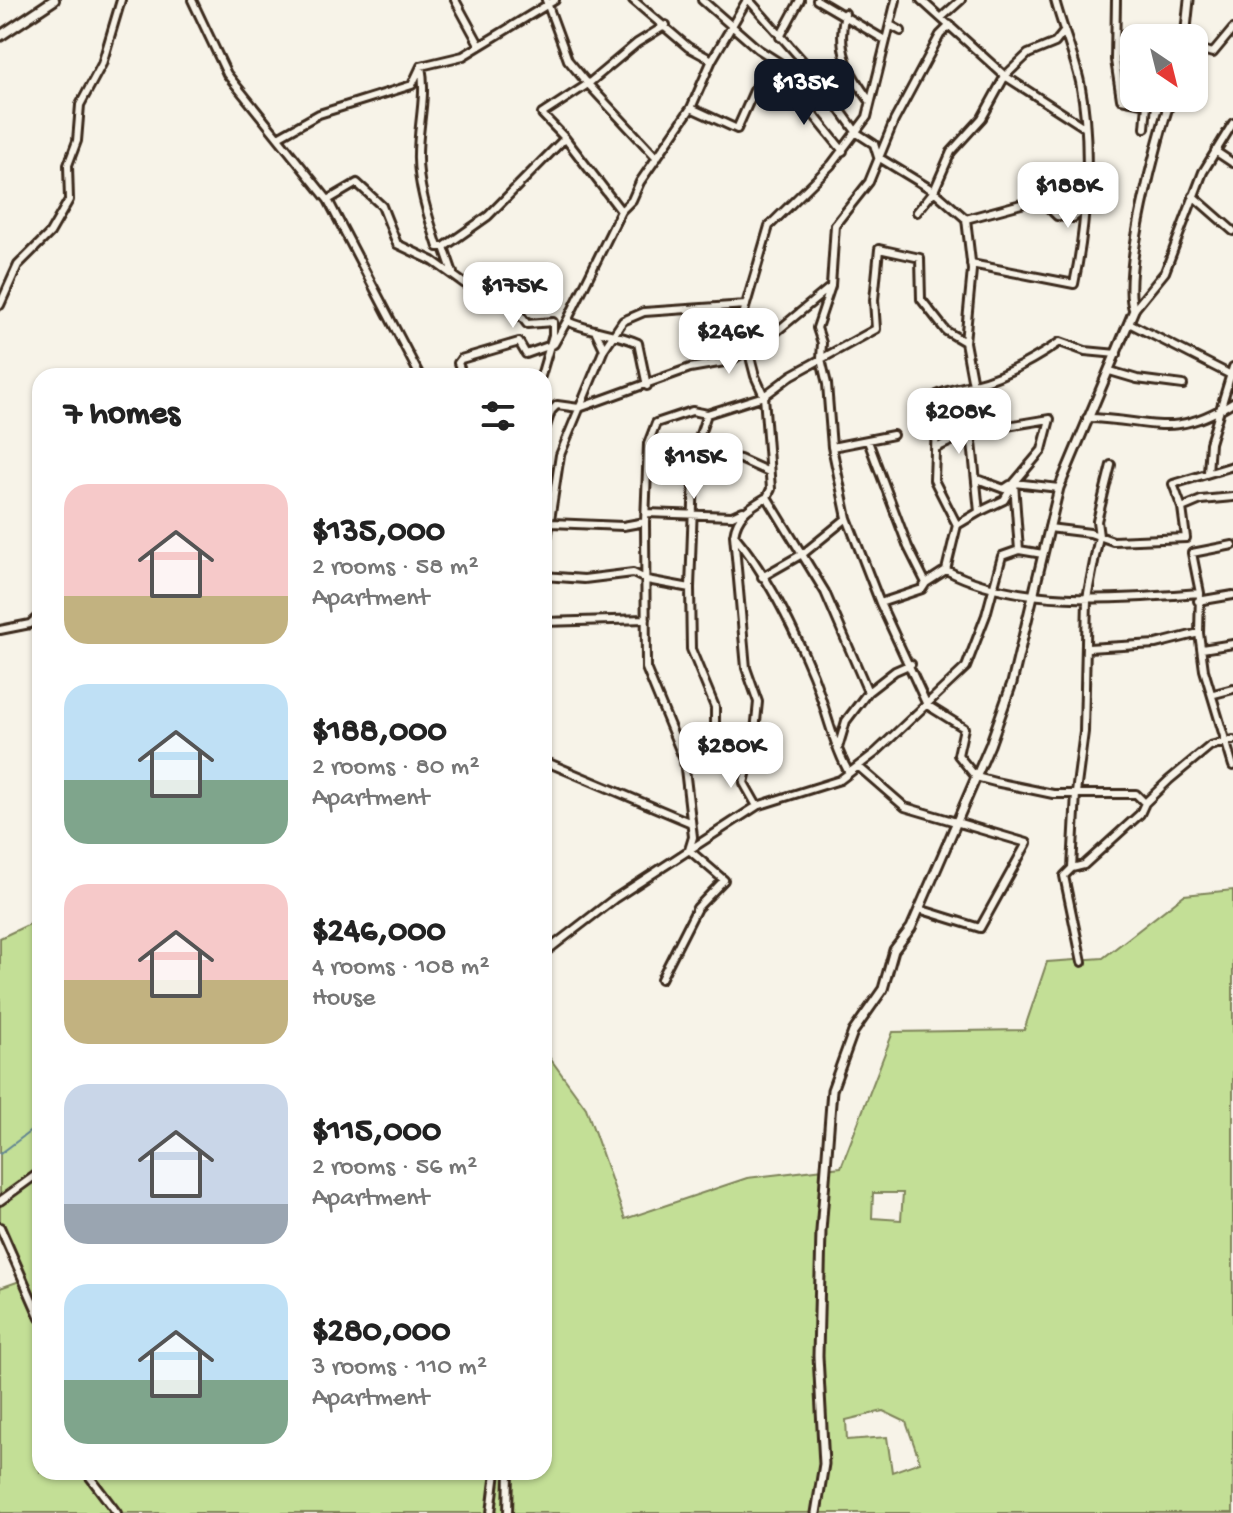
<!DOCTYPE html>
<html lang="en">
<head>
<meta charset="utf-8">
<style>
  body { margin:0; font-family:"Gochi Hand",sans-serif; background:#f2f2f2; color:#222; height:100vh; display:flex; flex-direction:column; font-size:30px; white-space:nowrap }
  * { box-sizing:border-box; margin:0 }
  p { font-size:26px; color:#767676 }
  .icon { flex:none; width:44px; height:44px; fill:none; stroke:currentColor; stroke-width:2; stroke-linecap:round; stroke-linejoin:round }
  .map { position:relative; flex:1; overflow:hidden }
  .sheet { position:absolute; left:32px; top:368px; width:520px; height:1112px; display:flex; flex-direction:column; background:#fff; border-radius:24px; box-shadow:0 2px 6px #0004 }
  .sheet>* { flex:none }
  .needle { width:52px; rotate:145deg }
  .tools { position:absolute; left:1120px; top:24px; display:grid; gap:16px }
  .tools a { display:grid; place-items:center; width:88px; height:88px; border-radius:16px; background:#fff; box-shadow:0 2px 6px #0004; font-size:40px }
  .price { position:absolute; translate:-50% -68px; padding:0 18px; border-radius:16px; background:#fff; color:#222; font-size:26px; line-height:52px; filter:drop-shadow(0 2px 4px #0008) }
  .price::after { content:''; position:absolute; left:50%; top:48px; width:24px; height:18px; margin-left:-12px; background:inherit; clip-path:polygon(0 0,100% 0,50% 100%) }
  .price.current { background:#111827; color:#fff }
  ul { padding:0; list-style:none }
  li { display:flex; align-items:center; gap:24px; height:200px; padding:0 32px }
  li span { display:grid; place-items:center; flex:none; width:224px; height:160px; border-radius:24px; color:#555 }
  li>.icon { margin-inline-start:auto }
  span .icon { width:96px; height:96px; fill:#fffc; stroke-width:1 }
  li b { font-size:34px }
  h2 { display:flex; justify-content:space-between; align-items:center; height:96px; padding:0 32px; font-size:34px }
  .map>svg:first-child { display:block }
  .green { fill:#c3df96; stroke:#7f845a; stroke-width:2; fill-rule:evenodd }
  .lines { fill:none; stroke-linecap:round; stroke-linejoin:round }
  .stream { stroke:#648692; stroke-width:2 }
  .minor-casing { stroke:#3b2a1e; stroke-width:12 }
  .tertiary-casing { stroke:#3b2a1e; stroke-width:13 }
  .secondary-casing { stroke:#3b2a1e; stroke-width:14 }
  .minor { stroke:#f7f3e8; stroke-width:6 }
  .tertiary { stroke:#f7f3e8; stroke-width:7 }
  .secondary { stroke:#f7f3e8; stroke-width:8 }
</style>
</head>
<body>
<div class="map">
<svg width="1233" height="1513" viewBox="0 0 1233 1513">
  <rect width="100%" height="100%" fill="#f7f3e8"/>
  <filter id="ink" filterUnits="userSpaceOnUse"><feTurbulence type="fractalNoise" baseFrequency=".0125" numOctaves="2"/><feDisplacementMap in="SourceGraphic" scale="16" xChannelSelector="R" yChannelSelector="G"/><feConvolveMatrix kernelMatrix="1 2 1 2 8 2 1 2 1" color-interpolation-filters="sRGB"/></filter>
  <g filter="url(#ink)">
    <path class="green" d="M 1233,890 L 1233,1513 L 0,1513 L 0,1288 L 20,1281 L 0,1239 L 0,938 L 40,919 L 40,1472 L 544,1472 L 544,1050 L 586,1108 L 625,1219 L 747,1178 L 841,1167 L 893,1032 L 1024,1030 L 1047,962 L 1103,958 L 1184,895 ZM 873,1193 L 903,1193 L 901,1220 L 872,1218 ZM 883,1411 L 906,1422 L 920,1462 L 892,1472 L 887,1437 L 847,1440 L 846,1420 Z"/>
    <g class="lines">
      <path class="stream" d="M 0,1154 L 40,1124"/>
      <defs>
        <path id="minor" d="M 192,0 L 227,74 L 328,200 L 420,376
          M 455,0 L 479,44
          M 633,0 L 688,47 L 712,60
          M 702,0 L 758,49 L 780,63 L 795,81 L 796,93
          M 749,0 L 816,76 L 857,133 L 874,144 L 878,157 L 934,191 L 966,219 L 972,270 L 965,342
          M 817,0 L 885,40
          M 896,0 L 867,117 L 831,165 L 769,226 L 743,315 L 742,326 L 755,376 L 764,396 L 771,489 L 767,497 L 825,592 L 868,692 L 895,671 L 911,664
          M 921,0 L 1005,76 L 1084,127
          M 1116,0 L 1115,60 L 1121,99 L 1147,104 L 1145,128
          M 845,13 C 836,49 848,72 870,101
          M 942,17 L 961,0
          M 890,25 L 901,31
          M 950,25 L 940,35 L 894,121 L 869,182 L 835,225 L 831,286 L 817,328 L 822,343 L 821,359 L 827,384 L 832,447 L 847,518 L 880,603 L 927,705 L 964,728 L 958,755 L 976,777 L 995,782 L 1053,794 L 1136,794 L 1145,803
          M 780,37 L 800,0
          M 1194,48 L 1213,53 L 1233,29
          M 421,66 C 427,95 418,125 418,154 C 417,183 429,219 438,247 L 444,247
          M 691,108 L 737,129 L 757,84 L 774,92 L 796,93 L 843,151
          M 278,137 L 319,114 L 412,85 L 421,66 L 463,56 L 555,0
          M 565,138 L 621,211
          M 1215,151 L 1233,163
          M 657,158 L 588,84 L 637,43 L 666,25
          M 1193,196 L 1233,231
          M 328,200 L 357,183 L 382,206 L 397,244 L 433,261 L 465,284 L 492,277 L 527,324 L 553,322 L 553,335 L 541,376
          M 917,212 L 934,191 L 951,152 L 982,118 L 1005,76 L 1028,54 L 1055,43 L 1063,33
          M 966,219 L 1025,203 L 1044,203 L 1057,216 L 1073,218 L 1082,211
          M 971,264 L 1074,284 C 1087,223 1092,143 1080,82 C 1074,55 1062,27 1055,0
          M 453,273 L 444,247 L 488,216 L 565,138 L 542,114 L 588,84 L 568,60 L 546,0
          M 0,305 L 18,265 L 50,233 L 69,200 L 68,165 L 77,141 L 80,105 L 102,64 L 121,0
          M 1134,310 L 1165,272 L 1203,172 L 1233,123
          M 567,321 L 621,211 L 632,200 L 640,182 L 691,108 L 712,60 L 747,0
          M 1129,323 L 1233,376
          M 595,330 L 604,349
          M 1110,371 L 1137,379 L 1183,385
          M 463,376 L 458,363 L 461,359 L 519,342 L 526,354 L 554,344 L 567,321 C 590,332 614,332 638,343 L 647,386
          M 1087,418 C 1152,419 1171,441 1233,402
          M 544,433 L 551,411 L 557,405 L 579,408 L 690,368 L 730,361 L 748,350 L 763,328 L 769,334 L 776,332 L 828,289
          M 868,441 L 908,547 L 926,583 L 922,589 L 880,603
          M 648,444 L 656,423 L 692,411 L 707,414 L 764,396 L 792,375 L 876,329 L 874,300 L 879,249 L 920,258 L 921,299 L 946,331 L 965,342 L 973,385 L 971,432 L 979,512 L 957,525 L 946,570 L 926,583
          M 832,447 L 893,435
          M 936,448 L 971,432 L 1050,419 L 1042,450 L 1014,483 L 1019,550
          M 1208,473 L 1210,443 L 1233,367
          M 977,479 L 1004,489 L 1010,485
          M 767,497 C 750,507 737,514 734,535 C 767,574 793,627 813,675 C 826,708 832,742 849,773
          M 1182,508 L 1173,484 L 1233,466
          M 979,512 L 1004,500 L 1014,483 L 1059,488
          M 646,513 L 732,516 L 743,511
          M 645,522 L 646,668 L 684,760 L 693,837 L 689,850 L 724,880 L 697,908 L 661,979
          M 551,523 L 623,526 L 645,522 L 648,444 L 740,459 L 769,472
          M 957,525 L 934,480 L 937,395 C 950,389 961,388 974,384 C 1003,377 1035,359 1060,342 L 1085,351 L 1117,354
          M 1049,528 L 1090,533 L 1113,541 L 1186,538 L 1182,508 L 1201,500 L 1233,497
          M 544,559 L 560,455 L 604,349 L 623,321 L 644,312 L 746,305
          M 946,570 C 1018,608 1120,599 1200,593 L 1199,633 L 1204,670 L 1233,766
          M 544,576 L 584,579 L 633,573 L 647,580 L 690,588 L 691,649 L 715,707 L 715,747 L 684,760
          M 762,577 L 804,553 L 847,518
          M 690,588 L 695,449 L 707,414
          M 1200,593 L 1192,553 L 1233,545
          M 1198,601 L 1233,595
          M 544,622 L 646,619
          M 0,630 L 30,624 L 40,615
          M 1088,648 L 1156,644 L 1199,633
          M 1202,649 L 1233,644
          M 1214,694 L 1233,689
          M 838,748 L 846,721 L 868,692
          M 544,761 L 689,822
          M 859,767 L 905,807 L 1027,843 L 980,928 L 919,909
          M 757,806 L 840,780 L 875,753 L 966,667 L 986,615 L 1002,556 L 1019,550 L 1043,554
          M 1072,868 L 1084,865 L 1140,814 L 1145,803 L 1169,780 L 1210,746 L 1233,740
          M 544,953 L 614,899 L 757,806 L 744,783 L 754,741 L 758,702 L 746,668 L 734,535
          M 1082,962 L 1064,876 L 1072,868 L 1076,793 L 1084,732 L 1087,598 L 1099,536 L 1097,521 L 1111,465
          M 0,1201 L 40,1172
          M 0,1227 L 40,1318
          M 86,1472 L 117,1513
          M 491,1513 L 496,1472
          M 508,1513 L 509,1472"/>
        <path id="tertiary" d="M 1185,38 L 1189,0
          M 816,1513 L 824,1464 L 818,1356 L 821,1231 L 832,1090 L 853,1032 L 883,989 L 894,950 L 911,928 L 990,745 L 1012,683 L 1059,488 L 1134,310 C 1120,278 1158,135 1171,98"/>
        <path id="secondary" d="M 0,36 L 54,0"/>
      </defs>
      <use href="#minor" class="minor-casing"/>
      <use href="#tertiary" class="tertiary-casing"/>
      <use href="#secondary" class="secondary-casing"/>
      <use href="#minor" class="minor"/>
      <use href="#tertiary" class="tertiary"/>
      <use href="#secondary" class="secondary"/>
    </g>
  </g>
</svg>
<div class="tools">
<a><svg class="needle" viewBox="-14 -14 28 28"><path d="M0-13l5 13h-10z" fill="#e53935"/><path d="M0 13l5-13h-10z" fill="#767676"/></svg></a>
</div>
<b class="price current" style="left:804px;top:127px">$135K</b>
<b class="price" style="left:1068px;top:230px">$188K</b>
<b class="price" style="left:513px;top:330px">$175K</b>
<b class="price" style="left:729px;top:376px">$246K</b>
<b class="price" style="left:959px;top:456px">$208K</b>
<b class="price" style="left:694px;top:501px">$115K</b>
<b class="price" style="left:731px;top:790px">$280K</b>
<section class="sheet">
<h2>7 homes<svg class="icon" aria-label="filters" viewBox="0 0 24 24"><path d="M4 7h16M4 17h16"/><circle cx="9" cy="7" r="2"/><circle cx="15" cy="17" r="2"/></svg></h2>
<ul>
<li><span style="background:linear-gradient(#f6c9c9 70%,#c2b280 0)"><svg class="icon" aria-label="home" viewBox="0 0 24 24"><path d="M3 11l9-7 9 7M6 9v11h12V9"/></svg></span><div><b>$135,000</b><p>2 rooms · 58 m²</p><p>Apartment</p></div></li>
<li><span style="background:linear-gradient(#bfe0f5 60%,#7fa58c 0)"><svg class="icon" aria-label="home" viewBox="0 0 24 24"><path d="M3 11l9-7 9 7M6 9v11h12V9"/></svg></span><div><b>$188,000</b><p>2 rooms · 80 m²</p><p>Apartment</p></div></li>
<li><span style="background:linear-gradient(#f6c9c9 60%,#c2b280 0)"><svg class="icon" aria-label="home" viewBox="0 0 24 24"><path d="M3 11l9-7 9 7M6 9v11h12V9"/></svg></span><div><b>$246,000</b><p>4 rooms · 108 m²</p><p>House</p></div></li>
<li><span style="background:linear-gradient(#c9d6e8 75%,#9aa5b1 0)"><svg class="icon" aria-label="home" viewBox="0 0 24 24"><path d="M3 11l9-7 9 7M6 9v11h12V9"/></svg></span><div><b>$115,000</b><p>2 rooms · 56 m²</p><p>Apartment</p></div></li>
<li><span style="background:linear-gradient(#bfe0f5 60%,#7fa58c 0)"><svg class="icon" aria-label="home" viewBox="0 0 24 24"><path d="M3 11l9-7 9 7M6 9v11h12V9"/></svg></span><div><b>$280,000</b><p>3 rooms · 110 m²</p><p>Apartment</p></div></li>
</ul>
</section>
</div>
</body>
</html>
